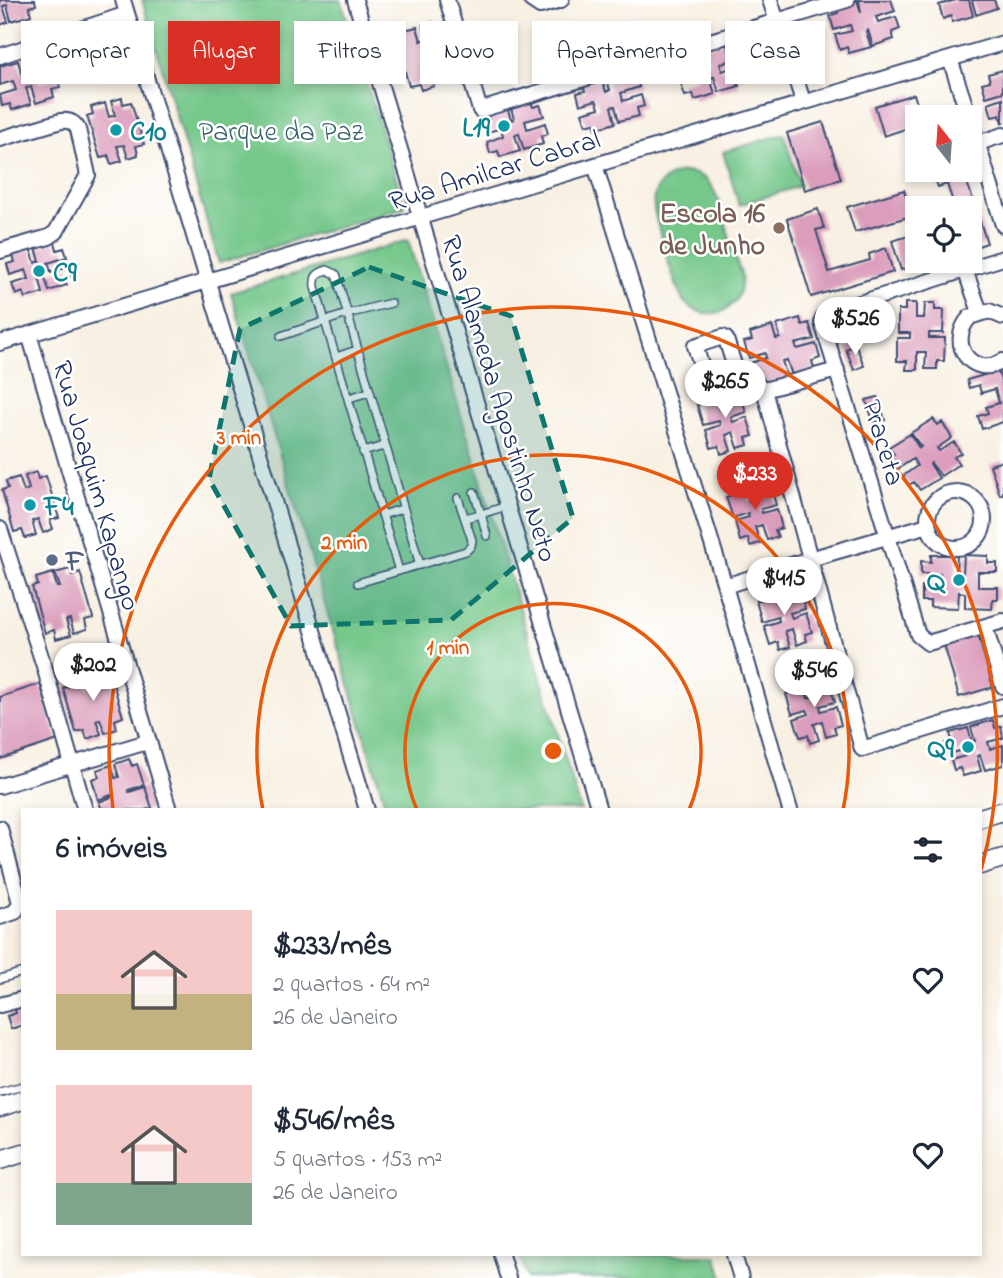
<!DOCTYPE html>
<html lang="pt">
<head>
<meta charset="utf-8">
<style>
  body { margin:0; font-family:"Indie Flower",sans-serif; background:#f2f2f3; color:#1f2937; height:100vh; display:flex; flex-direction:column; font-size:26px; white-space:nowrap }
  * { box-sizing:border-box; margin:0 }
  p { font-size:23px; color:#747a83 }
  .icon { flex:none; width:38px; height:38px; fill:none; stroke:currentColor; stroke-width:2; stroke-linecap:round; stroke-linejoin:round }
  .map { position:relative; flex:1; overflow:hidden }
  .drawer { position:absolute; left:21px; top:808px; width:961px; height:448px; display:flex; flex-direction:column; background:#fff; border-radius:0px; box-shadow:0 4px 10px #0003 }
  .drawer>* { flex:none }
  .guide { position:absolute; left:21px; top:21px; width:962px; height:63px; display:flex; gap:14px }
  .needle { width:46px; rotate:343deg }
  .buttons { position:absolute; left:905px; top:105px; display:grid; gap:14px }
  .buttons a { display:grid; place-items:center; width:77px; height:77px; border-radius:0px; background:#fff; box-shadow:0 4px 10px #0003; font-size:35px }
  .price { position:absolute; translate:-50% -60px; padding:0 16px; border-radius:24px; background:#fff; color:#222; font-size:23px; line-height:46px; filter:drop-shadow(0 2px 4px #0008) }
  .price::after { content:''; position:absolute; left:50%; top:42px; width:21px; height:16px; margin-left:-10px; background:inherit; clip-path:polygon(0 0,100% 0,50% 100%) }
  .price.active { background:#d93025; color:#fff }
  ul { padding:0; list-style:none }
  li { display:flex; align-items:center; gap:21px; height:175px; padding:0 35px }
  li span { display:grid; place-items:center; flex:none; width:196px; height:140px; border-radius:0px; color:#555 }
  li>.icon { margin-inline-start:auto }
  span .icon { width:84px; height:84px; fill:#fffc; stroke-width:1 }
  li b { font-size:30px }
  h2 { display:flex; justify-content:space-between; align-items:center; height:84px; padding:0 35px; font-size:30px }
  .pill { padding:0 24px; border-radius:0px; background:#fff; box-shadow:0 4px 10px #0003; font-size:24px; line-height:63px }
  .pill.active { background:#d93025; color:#fff }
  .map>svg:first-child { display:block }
  .green { fill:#74c78a; stroke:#487b74; stroke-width:2 }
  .building { fill:#db9dbc }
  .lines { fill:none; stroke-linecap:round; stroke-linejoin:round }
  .service-casing { stroke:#3c4c72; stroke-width:10 }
  .minor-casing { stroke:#3c4c72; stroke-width:18 }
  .tertiary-casing { stroke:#3c4c72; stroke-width:21 }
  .service { stroke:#fff; stroke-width:7 }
  .minor { stroke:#fff; stroke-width:14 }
  .tertiary { stroke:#fff; stroke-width:18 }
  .marked { fill:#0f766e; fill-opacity:0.2; stroke:#0f766e; stroke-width:5; stroke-dasharray:14 9; stroke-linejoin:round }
  .ring { fill:none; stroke:#e8590c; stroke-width:3.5 }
  .culture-dot { fill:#0f9aa8; stroke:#fff; stroke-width:2.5 }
  .education-dot { fill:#8d6e63; stroke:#fff; stroke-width:2.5 }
  .service-dot { fill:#5c6f8a; stroke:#fff; stroke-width:2.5 }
  .labels { text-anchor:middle; stroke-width:5; stroke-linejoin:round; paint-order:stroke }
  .culture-label { font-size:28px; font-weight:bold; fill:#0d838f; stroke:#fff; text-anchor:end }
  .park-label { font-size:28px; fill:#3a646d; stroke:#fff }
  .street-label { font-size:28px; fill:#1b2f5e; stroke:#fff }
  .education-label { font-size:28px; font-weight:bold; fill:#785e54; stroke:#fff; text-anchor:end }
  .service-label { font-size:28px; font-weight:bold; fill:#4e5e75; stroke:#fff; text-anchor:start }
  .centre { fill:#e8590c; stroke:#fff; stroke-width:3.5 }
  .ring-label { font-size:21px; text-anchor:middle; font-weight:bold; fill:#e8590c; stroke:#fff; stroke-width:5; stroke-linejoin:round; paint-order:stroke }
</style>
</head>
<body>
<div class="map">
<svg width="1003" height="1278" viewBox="0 0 1003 1278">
  <rect width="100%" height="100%" fill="#fff"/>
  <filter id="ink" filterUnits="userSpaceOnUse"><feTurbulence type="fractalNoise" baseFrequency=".0143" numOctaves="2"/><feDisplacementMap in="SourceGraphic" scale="14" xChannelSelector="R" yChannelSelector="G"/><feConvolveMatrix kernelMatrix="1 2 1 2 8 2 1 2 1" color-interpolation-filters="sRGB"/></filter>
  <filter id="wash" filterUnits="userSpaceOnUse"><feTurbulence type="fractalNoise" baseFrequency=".00686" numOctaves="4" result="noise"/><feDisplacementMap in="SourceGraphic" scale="28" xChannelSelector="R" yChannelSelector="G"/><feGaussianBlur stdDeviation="1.57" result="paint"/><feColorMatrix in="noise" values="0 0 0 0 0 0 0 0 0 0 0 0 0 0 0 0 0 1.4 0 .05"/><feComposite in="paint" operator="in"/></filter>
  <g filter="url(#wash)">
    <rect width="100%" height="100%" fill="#f8f0e2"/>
    <path class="green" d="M 142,0 L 341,0 L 405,207 L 219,263 Z
      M 784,134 L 800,186 L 739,205 L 723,152 Z
      M 681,172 C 693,172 703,175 710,184 C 722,199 731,252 741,273 C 746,309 710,327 684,302 C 676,288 650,210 654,197 C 657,183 668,176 681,172 Z
      M 408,240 L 581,810 L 387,810 L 231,293 Z
      M 520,1255 L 716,1255 L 723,1278 L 527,1278 Z"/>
    <g id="blocks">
      <path class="building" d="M 0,0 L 35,0 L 36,5 L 29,7 L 31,15 L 11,21 L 7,5 L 3,6 L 8,22 L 0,25 Z
        M 857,0 L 861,13 L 859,0 L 891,0 L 895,11 L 876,17 L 878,22 L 896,17 L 900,29 L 892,32 L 894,39 L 873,46 L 868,30 L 866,31 L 871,47 L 849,53 L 847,47 L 840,50 L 835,35 L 852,31 L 850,25 L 834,30 L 830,16 L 838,13 L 836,7 Z
        M 956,0 L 969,0 L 973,16 L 952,22 L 951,16 L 943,19 L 939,5 Z
        M 972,0 L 994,0 L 997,8 L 976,15 Z
        M 433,22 L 436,30 L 443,28 L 455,71 L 448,73 L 451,81 L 442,83 L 437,68 L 429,70 L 434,86 L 421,90 L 419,84 L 409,86 L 396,39 L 405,37 L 404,30 L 417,27 L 421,41 L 427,39 L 423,25 Z
        M 726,41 L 728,49 L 736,47 L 739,58 L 720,64 L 722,71 L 741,65 L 744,76 L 736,79 L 739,86 L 719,92 L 714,77 L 710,78 L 715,94 L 695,100 L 693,94 L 685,96 L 681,84 L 698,78 L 696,71 L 680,76 L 676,64 L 684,62 L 682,55 L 702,49 L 706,62 L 709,61 L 705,47 Z
        M 42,53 L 44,61 L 52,59 L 55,69 L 36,74 L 39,83 L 57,77 L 60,87 L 52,89 L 54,97 L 36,103 L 31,87 L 26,88 L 31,104 L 12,110 L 10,104 L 2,106 L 0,95 L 16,90 L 13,81 L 0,85 L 0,66 L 18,61 L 22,74 L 26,72 L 22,58 Z
        M 626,70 L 629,79 L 636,76 L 639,87 L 621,93 L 623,101 L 641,95 L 644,106 L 637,108 L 639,116 L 619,121 L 615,106 L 611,107 L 615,123 L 596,129 L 594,123 L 586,125 L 582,113 L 599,108 L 596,100 L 580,105 L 577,93 L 585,91 L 583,84 L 602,78 L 606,92 L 610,90 L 606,77 Z
        M 1003,70 L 1003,92 L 986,97 L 982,83 L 990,81 L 988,74 Z
        M 914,94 L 921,117 L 917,117 L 917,125 L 884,136 L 875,106 Z
        M 122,98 L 123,104 L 131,102 L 144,144 L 136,146 L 138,155 L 128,158 L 124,145 L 117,146 L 122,161 L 111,164 L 108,155 L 100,158 L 87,116 L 93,114 L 91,107 L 105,103 L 109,117 L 115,115 L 111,101 Z
        M 1003,98 L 1003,123 L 1002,123 L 1000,115 L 992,117 L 988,103 Z
        M 530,99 L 533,107 L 540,105 L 544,116 L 525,121 L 527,129 L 545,123 L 548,134 L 541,136 L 543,144 L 524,150 L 519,134 L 515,135 L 520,151 L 500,157 L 498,151 L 490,153 L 487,142 L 503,136 L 501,128 L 485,133 L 481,122 L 489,119 L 487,113 L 507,107 L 511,120 L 514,119 L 510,105 Z
        M 823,122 L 841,179 L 805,190 L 787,133 Z
        M 932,170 L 963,170 L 987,243 L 970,249 L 970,208 L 955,208 L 947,184 L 938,187 Z
        M 904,190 L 912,216 L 855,232 L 847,207 Z
        M 818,209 L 824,228 L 816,230 L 829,272 L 870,260 L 869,254 L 886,248 L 893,272 L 811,297 L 787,219 Z
        M 912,235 L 915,244 L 917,243 L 917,261 L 930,261 L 901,270 L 892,241 Z
        M 55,242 L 57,250 L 64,248 L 67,257 L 48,263 L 51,272 L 69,267 L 72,276 L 64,278 L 67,285 L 49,291 L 44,275 L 39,277 L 43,293 L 25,298 L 23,292 L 16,295 L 12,284 L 29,279 L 26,270 L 10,275 L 7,264 L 15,262 L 13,255 L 31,250 L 35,263 L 40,261 L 36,248 Z
        M 905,303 L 916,303 L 916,318 L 924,318 L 925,303 L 935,303 L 935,310 L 944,310 L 943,333 L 929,333 L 929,338 L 945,338 L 944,361 L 937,361 L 937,369 L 925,369 L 926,352 L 917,352 L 917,370 L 906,370 L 907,361 L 897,361 L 897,338 L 910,338 L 910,333 L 898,333 L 898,310 L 905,310 Z
        M 800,318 L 802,325 L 809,323 L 814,339 L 795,344 L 797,349 L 816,344 L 820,358 L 812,361 L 814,369 L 792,375 L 787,360 L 782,361 L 787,377 L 765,384 L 763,378 L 755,380 L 750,363 L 766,358 L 765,353 L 749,358 L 744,342 L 752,340 L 750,333 L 772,326 L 776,339 L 780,338 L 777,325 Z
        M 856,345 L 864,366 L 854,370 L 846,349 Z
        M 998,371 L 1003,387 L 1003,422 L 982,429 L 978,416 L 988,413 L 986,407 L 999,403 L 995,389 L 981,393 L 979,385 L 969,388 L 967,380 Z
        M 731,388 L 734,394 L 740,392 L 746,412 L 731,417 L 733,422 L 747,417 L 753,436 L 746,438 L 748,445 L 738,448 L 733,432 L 726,435 L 731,451 L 721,454 L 719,446 L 711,448 L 706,430 L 720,425 L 719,421 L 703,425 L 697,405 L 705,402 L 703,396 L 714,393 L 719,409 L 726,407 L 721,391 Z
        M 878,397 L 885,420 L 874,423 L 866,400 Z
        M 933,419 L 938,425 L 942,422 L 952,438 L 937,448 L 939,451 L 954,442 L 961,453 L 954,457 L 959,464 L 941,476 L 931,463 L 930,464 L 939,478 L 920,490 L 914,482 L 909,485 L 903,476 L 917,466 L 913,459 L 896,470 L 888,458 L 894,454 L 889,447 L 910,434 L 919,448 L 921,447 L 911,433 Z
        M 1003,461 L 1003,494 L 1000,495 L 990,465 Z
        M 36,472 L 38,479 L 46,476 L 59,518 L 50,520 L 53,529 L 43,533 L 38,519 L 32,521 L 36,535 L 25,538 L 22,530 L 14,532 L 2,490 L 8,488 L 6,481 L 19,477 L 24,491 L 29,489 L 25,476 Z
        M 761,479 L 763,486 L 770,484 L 776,505 L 761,509 L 762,513 L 777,509 L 782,528 L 775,530 L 778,537 L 767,540 L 762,525 L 755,527 L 760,543 L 750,546 L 748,538 L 740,541 L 735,521 L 749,517 L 748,513 L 733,518 L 726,497 L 734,494 L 732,488 L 744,484 L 749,501 L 755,499 L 750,482 Z
        M 931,555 L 957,555 L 956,573 L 963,573 L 964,555 L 988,556 L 988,563 L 997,563 L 997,572 L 978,572 L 978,587 L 998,587 L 998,599 L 993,599 L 992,609 L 965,608 L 965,593 L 959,592 L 958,608 L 930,607 L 930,601 L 922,601 L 922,586 L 939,586 L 940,574 L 921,574 L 921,561 L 931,562 Z
        M 70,569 L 72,575 L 80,572 L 93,618 L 85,620 L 87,629 L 74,633 L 70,619 L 66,620 L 71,635 L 56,639 L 54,630 L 45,633 L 32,587 L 38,585 L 36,578 L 53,573 L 57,587 L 60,587 L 55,573 Z
        M 790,584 L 792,590 L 799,588 L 805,609 L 790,613 L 792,618 L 806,613 L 812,632 L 805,634 L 807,641 L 797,645 L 792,629 L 785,631 L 790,647 L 780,650 L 778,642 L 770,645 L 764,626 L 779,621 L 778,617 L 762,622 L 756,601 L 763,599 L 762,592 L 773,589 L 778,605 L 785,603 L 780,587 Z
        M 977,631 L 993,687 L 959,697 L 943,641 Z
        M 100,669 L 102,676 L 110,673 L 123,717 L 115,720 L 117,729 L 105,733 L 100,719 L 96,720 L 101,734 L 87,739 L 84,730 L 76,732 L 63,688 L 69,686 L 67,679 L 83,674 L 87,688 L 91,687 L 86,673 Z
        M 820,677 L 822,683 L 829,681 L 835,702 L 820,706 L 821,711 L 836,707 L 841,725 L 834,727 L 836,734 L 826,737 L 822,721 L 814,724 L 819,740 L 810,743 L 808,735 L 800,737 L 794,719 L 809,714 L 807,710 L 792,714 L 786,694 L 793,692 L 791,685 L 803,682 L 808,698 L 815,696 L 810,680 Z
        M 40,684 L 58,740 L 0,759 L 0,697 Z
        M 993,720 L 995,728 L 1001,726 L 1003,738 L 988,742 L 990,749 L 1003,745 L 1003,765 L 985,770 L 980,755 L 977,756 L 981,771 L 963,776 L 960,768 L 954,770 L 951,760 L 965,756 L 963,750 L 948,754 L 945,743 L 952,741 L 950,733 L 968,728 L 972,742 L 975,741 L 971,727 Z
        M 129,759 L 132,766 L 137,764 L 144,785 L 128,790 L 129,792 L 145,787 L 152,808 L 145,810 L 102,810 L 99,802 L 112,797 L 111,795 L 98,800 L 92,779 L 99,777 L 97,770 L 111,765 L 115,778 L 119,777 L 115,764 Z
        M 23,1004 L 23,1025 L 11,1029 L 7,1016 L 16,1013 L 14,1006 Z"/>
    </g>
  </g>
  <g filter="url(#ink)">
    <use href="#blocks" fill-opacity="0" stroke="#3c4c72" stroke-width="2"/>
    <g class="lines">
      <defs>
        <path id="service" d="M 281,336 L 347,314 L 391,303
          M 336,357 L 357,350
          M 349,398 L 369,392
          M 363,452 L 384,446
          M 474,492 L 481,514 L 507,506
          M 382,515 L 402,509
          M 465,518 L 481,514 L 487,536
          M 399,571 L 315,287 C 314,276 317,273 327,270 L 336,274 L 420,565
          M 358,583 L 466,551 L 471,546 L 472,540 L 458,498
          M 0,979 L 23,972
          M 0,1092 L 23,1086"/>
        <path id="minor" d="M 123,0 L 367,810
          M 355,0 L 599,810
          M 447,0 L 480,110 L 847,0
          M 531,0 L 540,6 L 561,0
          M 770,0 L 803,101
          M 0,56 L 127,14
          M 950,59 L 969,117
          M 970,119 L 1003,225
          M 0,139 L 61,121 C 69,120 74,122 78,129 L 88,175 L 56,232 L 49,237 L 0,251
          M 978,143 L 1003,135
          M 595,165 L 725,586 L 790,810
          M 1003,258 L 831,312 L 823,318 L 822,323 L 918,635 L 928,643 L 1003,621
          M 965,270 L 980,312
          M 1003,317 L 989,311 L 970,317 C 946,343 972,380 1003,361
          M 29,334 L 169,810
          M 723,337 L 726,339 L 735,368 L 705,377 L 695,346 Z
          M 0,343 C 335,244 668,142 1003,43
          M 735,368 L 764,390 L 862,749 L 1003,706
          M 764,390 L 837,370
          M928 520a28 28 0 1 1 56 0a28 28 0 1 1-56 0Z
          M 0,529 L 44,666 L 85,810
          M 725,586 L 810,559 L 928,525
          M 985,627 L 1003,686
          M 0,786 L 147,742
          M 0,828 L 20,903 L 15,912 L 0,917
          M 0,1005 L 23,999
          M 501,1255 L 508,1278
          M 734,1255 L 741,1278"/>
        <path id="tertiary" d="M 980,818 L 1003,811
          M 980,865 L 1003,858
          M 0,1107 L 23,1100
          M 0,1160 L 23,1153"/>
      </defs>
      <use href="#service" class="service-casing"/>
      <use href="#minor" class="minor-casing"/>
      <use href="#tertiary" class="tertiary-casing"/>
      <use href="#service" class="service"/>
      <use href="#minor" class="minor"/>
      <use href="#tertiary" class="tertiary"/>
    </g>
  </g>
  <path class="marked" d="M 369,267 L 511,316 L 573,518 L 451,620 L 291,626 L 209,479 L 240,329 Z"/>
  <g class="ring">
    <path d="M417 810A148 148 0 1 1 689 810"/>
    <path d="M263 810A296 296 0 1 1 843 810"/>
    <path d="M113 809A444 444 0 1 1 981 870"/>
  </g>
  <g class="culture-dot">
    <circle cx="504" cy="126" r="7"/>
    <circle cx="116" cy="130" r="7"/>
    <circle cx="39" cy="271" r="7"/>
    <circle cx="30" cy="505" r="7"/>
    <circle cx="959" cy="580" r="7"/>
    <circle cx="968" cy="747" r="7"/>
  </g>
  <circle class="education-dot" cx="779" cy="228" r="7"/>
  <circle class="service-dot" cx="52" cy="560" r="7"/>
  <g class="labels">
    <g class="culture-label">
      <text x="490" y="136">L19</text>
      <text x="130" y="140" text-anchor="start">C10</text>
      <text x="53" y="281" text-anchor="start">C9</text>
      <text x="44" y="515" text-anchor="start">F4</text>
      <text x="945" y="590">Q</text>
      <text x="954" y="757">Q9</text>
    </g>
    <g class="park-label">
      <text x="281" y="140">Parque da Paz</text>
    </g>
    <g class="street-label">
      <text transform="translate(494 169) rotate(-17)" y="10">Rua Amilcar Cabral</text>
      <text transform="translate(501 398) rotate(73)" y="10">Rua Alameda Agostinho Neto</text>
      <text transform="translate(885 442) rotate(73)" y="10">Praceta</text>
      <text transform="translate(98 485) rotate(74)" y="10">Rua Joaquim Kapango</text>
    </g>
    <g class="education-label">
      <text x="765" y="222">Escola 16<tspan x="765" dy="32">de Junho</tspan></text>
    </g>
    <g class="service-label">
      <text x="66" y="570">F</text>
    </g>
  </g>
  <circle cx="553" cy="751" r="10" class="centre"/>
  <g class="ring-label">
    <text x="239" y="444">3 min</text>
    <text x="344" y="549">2 min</text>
    <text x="448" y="654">1 min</text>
  </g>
</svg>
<div class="buttons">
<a><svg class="needle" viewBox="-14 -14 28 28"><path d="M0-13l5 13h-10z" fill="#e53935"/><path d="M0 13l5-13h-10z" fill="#747a83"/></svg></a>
<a><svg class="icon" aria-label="locate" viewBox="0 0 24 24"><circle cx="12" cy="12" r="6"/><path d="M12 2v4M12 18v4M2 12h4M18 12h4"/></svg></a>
</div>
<b class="price" style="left:855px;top:357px">$526</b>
<b class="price" style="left:725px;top:420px">$265</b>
<b class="price active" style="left:755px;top:512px">$233</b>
<b class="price" style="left:784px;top:617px">$415</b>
<b class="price" style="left:93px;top:703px">$202</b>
<b class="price" style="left:814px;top:709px">$546</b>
<div class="guide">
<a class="pill">Comprar</a>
<a class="pill active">Alugar</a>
<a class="pill">Filtros</a>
<a class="pill">Novo</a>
<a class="pill">Apartamento</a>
<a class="pill">Casa</a>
</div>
<section class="drawer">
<h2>6 imóveis<svg class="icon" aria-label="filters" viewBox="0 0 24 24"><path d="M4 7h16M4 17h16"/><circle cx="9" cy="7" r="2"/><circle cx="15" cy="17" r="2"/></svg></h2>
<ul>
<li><span style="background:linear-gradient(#f6c9c9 60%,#c2b280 0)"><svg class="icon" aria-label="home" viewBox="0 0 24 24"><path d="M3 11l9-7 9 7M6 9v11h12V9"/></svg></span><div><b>$233/mês</b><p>2 quartos · 64 m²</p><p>26 de Janeiro</p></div><svg class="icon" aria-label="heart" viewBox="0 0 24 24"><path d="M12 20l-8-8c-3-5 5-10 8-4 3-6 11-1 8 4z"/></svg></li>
<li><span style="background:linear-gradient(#f6c9c9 70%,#7fa58c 0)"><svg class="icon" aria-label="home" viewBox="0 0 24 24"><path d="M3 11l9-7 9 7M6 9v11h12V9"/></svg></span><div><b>$546/mês</b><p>5 quartos · 153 m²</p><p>26 de Janeiro</p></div><svg class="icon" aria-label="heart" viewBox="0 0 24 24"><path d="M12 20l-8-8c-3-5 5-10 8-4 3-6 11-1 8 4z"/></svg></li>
</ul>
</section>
</div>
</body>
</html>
